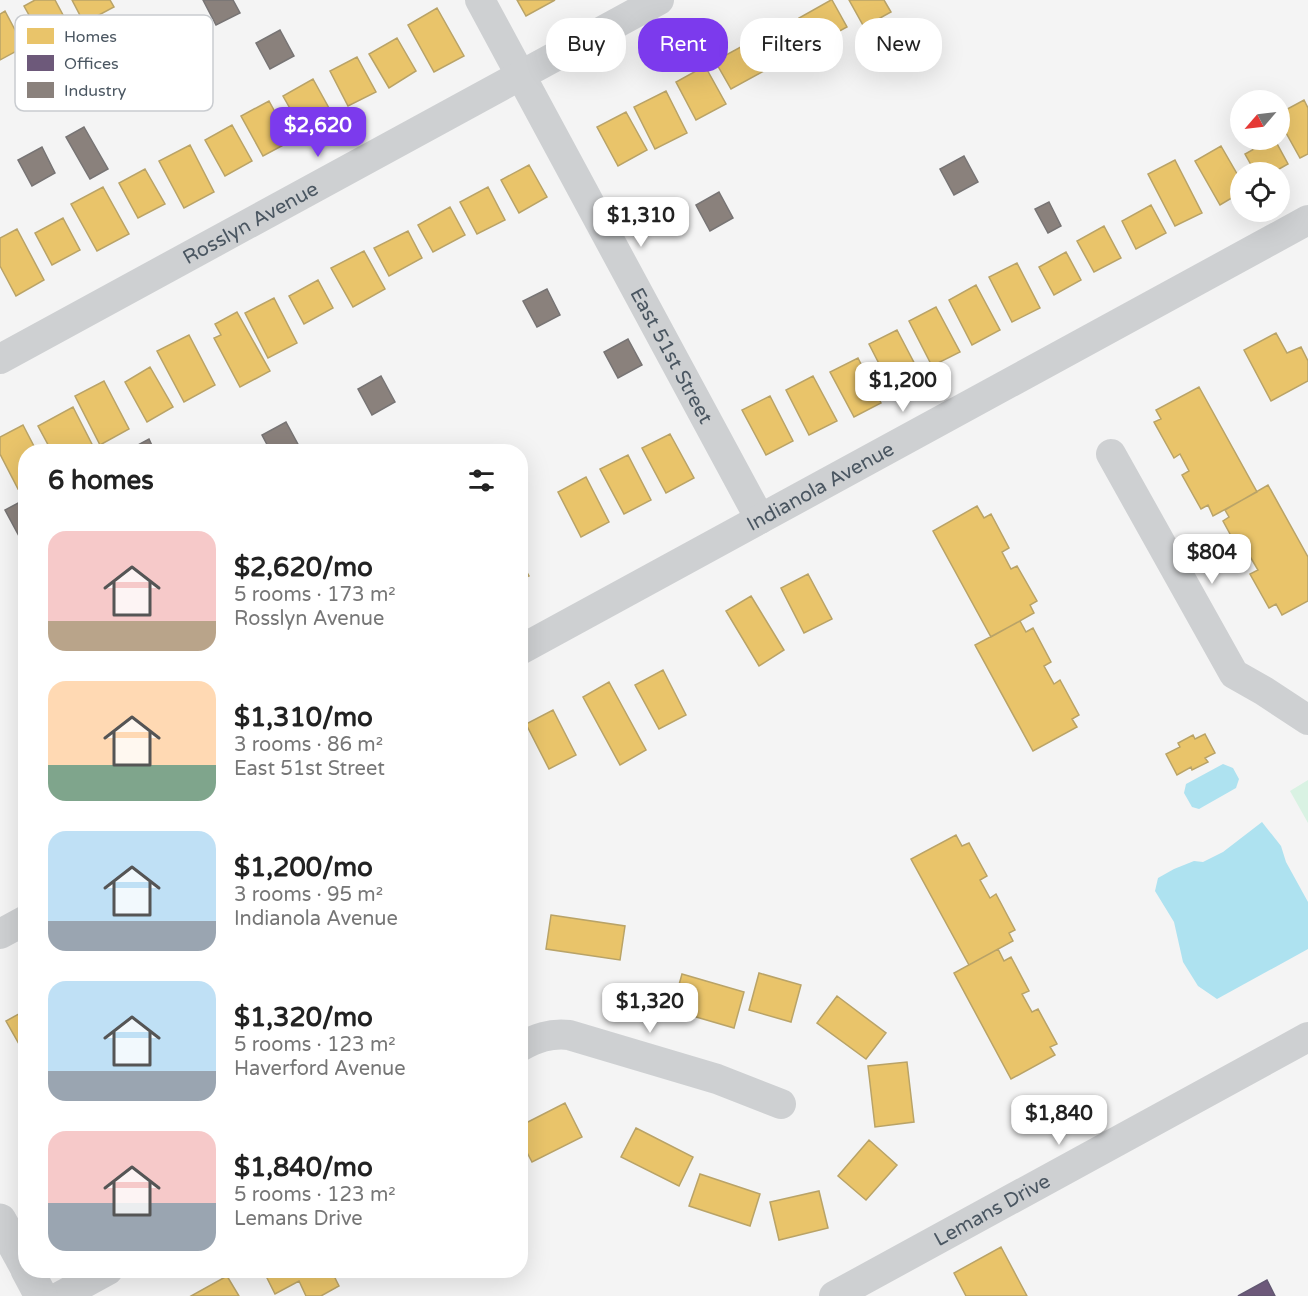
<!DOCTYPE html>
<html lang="en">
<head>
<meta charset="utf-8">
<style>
  body { margin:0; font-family:"Varela Round",sans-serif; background:#f2f2f2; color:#222; height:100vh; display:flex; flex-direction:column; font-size:22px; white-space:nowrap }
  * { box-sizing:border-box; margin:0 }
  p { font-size:20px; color:#767676 }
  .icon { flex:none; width:33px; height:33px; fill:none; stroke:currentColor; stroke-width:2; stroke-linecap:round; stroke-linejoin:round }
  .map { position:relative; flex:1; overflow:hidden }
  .side { position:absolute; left:18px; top:444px; width:510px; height:834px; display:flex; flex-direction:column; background:#fff; border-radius:24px; box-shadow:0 6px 24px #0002 }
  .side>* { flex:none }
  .top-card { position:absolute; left:546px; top:18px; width:570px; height:54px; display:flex; gap:12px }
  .needle { width:39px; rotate:242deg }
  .fabs { position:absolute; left:1230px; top:90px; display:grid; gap:12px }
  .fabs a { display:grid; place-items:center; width:60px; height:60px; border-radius:50%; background:#fff; box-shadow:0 6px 24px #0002; font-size:30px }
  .price { position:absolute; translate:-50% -51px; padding:0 14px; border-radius:12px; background:#fff; color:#222; font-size:20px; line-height:39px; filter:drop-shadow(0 2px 3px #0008) }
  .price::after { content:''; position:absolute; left:50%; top:36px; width:18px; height:14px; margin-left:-9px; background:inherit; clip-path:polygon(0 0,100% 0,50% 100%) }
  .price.selected { background:#7c3aed; color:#fff }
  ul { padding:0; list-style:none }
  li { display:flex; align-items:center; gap:18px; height:150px; padding:0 30px }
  li span { display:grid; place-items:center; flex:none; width:168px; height:120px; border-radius:18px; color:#555 }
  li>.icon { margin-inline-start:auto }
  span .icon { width:72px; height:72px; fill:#fffc; stroke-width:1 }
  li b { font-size:26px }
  h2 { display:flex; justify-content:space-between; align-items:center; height:72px; padding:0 30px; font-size:26px }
  .chip { padding:0 21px; border-radius:24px; background:#fff; box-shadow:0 6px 24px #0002; font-size:21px; line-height:54px }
  .chip.selected { background:#7c3aed; color:#fff }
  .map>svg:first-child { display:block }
  .green { fill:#d9f2e3 }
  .water { fill:#aee2f0 }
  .homes { fill:#e9c46a; stroke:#b9a367; stroke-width:1.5 }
  .offices { fill:#6d597a; stroke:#625872; stroke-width:1.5 }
  .industry { fill:#8a817c; stroke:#777474; stroke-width:1.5 }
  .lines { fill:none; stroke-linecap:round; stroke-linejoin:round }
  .minor { stroke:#ced0d2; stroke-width:30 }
  .tertiary { stroke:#ced0d2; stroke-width:33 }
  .labels { text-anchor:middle; stroke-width:6; stroke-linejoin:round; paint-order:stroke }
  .street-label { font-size:20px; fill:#4a5661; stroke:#fff }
  .key { fill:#fff; stroke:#c9ccd0; stroke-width:1.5 }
  .key-label { font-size:16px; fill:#4a5661 }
</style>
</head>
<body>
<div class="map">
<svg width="1308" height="1296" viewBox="0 0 1308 1296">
  <rect width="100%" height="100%" fill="#f4f4f4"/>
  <path class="green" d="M 1308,780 L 1308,823 L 1290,791 Z"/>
  <path class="water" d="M 1223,764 L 1233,768 L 1239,779 L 1236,788 L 1199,809 L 1192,807 L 1184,793 L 1186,784 Z
    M 1262,822 L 1281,846 L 1286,862 L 1308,902 L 1308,949 L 1217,999 L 1198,986 L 1183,962 L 1174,922 L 1155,891 L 1158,878 L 1174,869 L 1194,861 L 1203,862 L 1223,852 Z"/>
  <path class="homes" d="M 35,0 L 55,0 L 70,28 L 44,42 L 24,6 Z
    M 72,0 L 110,0 L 114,7 L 84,23 Z
    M 517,0 L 555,0 L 526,16 Z
    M 831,0 L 832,0 L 847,27 L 814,45 L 799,18 Z
    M 849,0 L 884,0 L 891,12 L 864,27 Z
    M 437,8 L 464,56 L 434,72 L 408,25 Z
    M 5,11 L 24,47 L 0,60 L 0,14 Z
    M 790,21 L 806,48 L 773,67 L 757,39 Z
    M 397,38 L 416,71 L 389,88 L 369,54 Z
    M 748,43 L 764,71 L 731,89 L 715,61 Z
    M 357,57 L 376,92 L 348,106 L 330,71 Z
    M 705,66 L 726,104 L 696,120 L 676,82 Z
    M 313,79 L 335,119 L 305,135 L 283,96 Z
    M 666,91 L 687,133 L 655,149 L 634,107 Z
    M 1304,100 L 1308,108 L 1308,154 L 1300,158 L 1280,122 L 1280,113 Z
    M 269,101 L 291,141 L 263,156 L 241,116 Z
    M 626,112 L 647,150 L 618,166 L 597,127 Z
    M 232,125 L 252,161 L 225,176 L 205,140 Z
    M 1270,140 L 1275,140 L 1288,164 L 1274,172 L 1255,172 L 1245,154 Z
    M 190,145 L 214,192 L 184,208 L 159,161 Z
    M 1221,146 L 1240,179 L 1240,193 L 1220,205 L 1195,161 Z
    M 1175,160 L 1202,213 L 1175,226 L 1148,174 Z
    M 529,165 L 547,197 L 519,213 L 501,180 Z
    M 145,169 L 165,204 L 138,218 L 119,183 Z
    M 103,187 L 129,234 L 97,251 L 71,204 Z
    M 488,187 L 505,220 L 477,234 L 460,202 Z
    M 1151,205 L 1166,233 L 1136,249 L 1122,221 Z
    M 450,207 L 465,235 L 433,252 L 418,225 Z
    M 63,218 L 80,250 L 52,265 L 35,233 Z
    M 1104,226 L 1121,258 L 1094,272 L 1077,241 Z
    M 17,229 L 44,280 L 16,296 L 0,266 L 0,238 Z
    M 408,231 L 422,258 L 389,276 L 374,248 Z
    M 364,251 L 385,289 L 353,307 L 331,268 Z
    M 1066,252 L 1081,280 L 1054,295 L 1039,267 Z
    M 1017,263 L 1040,308 L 1012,322 L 989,277 Z
    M 318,280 L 333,308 L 304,324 L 289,296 Z
    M 976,285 L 1000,330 L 972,345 L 949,300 Z
    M 274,298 L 297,343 L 268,358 L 245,313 Z
    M 936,307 L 960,352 L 932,366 L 909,321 Z
    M 237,312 L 270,371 L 240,387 L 214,338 L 221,335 L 215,324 Z
    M 897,330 L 920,374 L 892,389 L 869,344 Z
    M 1276,333 L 1287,353 L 1301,347 L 1308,361 L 1308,381 L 1271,401 L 1244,350 Z
    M 189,335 L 215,385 L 184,402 L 157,351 Z
    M 858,358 L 881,403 L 854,417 L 830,372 Z
    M 150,367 L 173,407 L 147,422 L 125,382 Z
    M 813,376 L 837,421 L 809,435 L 786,390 Z
    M 104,381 L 129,429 L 100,445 L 75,396 Z
    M 1199,387 L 1257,492 L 1213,516 L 1208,505 L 1201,509 L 1182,475 L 1189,471 L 1180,454 L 1174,458 L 1154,422 L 1161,419 L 1156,410 Z
    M 770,396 L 793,441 L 766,455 L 742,410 Z
    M 73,407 L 96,452 L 52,452 L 38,426 Z
    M 23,425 L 37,452 L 26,452 L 26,485 L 18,489 L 0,454 L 0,437 Z
    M 670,434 L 694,478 L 666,493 L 642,448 Z
    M 628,455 L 651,500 L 624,514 L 600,469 Z
    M 586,477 L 609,522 L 581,537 L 558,492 Z
    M 1268,485 L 1308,557 L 1308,601 L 1282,615 L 1276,604 L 1269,608 L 1250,574 L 1258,570 L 1248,553 L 1242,556 L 1223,521 L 1229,517 L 1225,510 Z
    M 977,506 L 984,518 L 991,514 L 1009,548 L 1002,552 L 1011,569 L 1017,566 L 1037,601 L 1030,605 L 1034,613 L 991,637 L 933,531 Z
    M 520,560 L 529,576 L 520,580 Z
    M 808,574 L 832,619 L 804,633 L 781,588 Z
    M 751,596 L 784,650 L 759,666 L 726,611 Z
    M 1020,621 L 1026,632 L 1033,628 L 1051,662 L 1044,666 L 1054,684 L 1060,680 L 1079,715 L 1072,719 L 1077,727 L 1033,751 L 975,645 Z
    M 663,670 L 686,715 L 659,729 L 635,685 Z
    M 609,682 L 646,750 L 620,765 L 583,697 Z
    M 553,710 L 576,755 L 549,769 L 526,724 Z
    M 1205,734 L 1215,753 L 1205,758 L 1208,762 L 1192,770 L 1191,767 L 1177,775 L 1166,754 L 1180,747 L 1178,743 L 1193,735 L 1195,739 Z
    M 956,835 L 962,846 L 969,843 L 987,876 L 980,880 L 990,898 L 996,894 L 1015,930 L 1009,933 L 1013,941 L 969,965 L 911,859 Z
    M 551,915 L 625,926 L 620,960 L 546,949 Z
    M 998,949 L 1004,961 L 1011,957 L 1029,991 L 1022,994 L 1032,1012 L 1038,1009 L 1057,1044 L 1050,1047 L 1055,1055 L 1011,1079 L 954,973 Z
    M 759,973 L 801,985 L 791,1022 L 749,1010 Z
    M 682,974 L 744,992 L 734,1028 L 672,1010 Z
    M 837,996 L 886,1033 L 866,1059 L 817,1023 Z
    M 26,1010 L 26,1050 L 23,1051 L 6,1021 Z
    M 907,1062 L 914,1122 L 875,1127 L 868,1066 Z
    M 565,1103 L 582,1137 L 532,1162 L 520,1139 L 520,1126 Z
    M 636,1128 L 693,1157 L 679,1186 L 621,1157 Z
    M 869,1140 L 897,1165 L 866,1200 L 838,1176 Z
    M 700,1174 L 760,1194 L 750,1226 L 689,1206 Z
    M 819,1191 L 828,1228 L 779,1240 L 770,1202 Z
    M 1001,1247 L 1027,1296 L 966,1296 L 954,1273 Z
    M 263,1270 L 331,1270 L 339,1286 L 321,1296 L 306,1296 L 299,1281 L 275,1294 Z
    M 227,1276 L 239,1296 L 191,1296 Z"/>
  <path class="offices" d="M 1267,1280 L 1275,1296 L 1238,1296 Z"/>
  <path class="industry" d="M 203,0 L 233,0 L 240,13 L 216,25 Z
    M 280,30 L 294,56 L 270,69 L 256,43 Z
    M 84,127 L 108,169 L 90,179 L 66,137 Z
    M 42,147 L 55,173 L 32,186 L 18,160 Z
    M 964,156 L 978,182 L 954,195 L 940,169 Z
    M 719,192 L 733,218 L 710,231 L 696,205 Z
    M 1049,202 L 1061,226 L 1048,233 L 1035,209 Z
    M 547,289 L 560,315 L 537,327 L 523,301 Z
    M 628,339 L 642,365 L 618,378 L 604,352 Z
    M 381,376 L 395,402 L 372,415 L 358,389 Z
    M 286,422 L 300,448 L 293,452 L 271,452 L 262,435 Z
    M 149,439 L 155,452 L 136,452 L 134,447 Z
    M 20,502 L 26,513 L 26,533 L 19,536 L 5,510 Z"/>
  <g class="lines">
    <g class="minor">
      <path id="s1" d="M 480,0 L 760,519"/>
      <path id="s2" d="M 0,359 L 659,0"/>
      <path d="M 1111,454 L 1234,674 L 1264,691 L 1308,720"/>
      <path id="s3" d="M 520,650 L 1308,220"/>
      <path d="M 0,934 L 26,920"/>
      <path d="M 520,1047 C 536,1038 550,1033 569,1035 L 717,1079 L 781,1104"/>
      <path d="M 61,1296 L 108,1270"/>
      <path id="s4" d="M 834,1296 L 1308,1037"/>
    </g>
    <path class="tertiary" d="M 0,1220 L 26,1267
      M 27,1270 L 41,1296"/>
  </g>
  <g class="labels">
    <g class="street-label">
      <text dy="7" stroke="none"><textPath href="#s2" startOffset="285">Rosslyn Avenue</textPath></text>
      <text dy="7" stroke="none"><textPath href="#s1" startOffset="404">East 51st Street</textPath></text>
      <text dy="7" stroke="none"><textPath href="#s3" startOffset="342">Indianola Avenue</textPath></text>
      <text dy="7" stroke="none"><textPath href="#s4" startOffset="180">Lemans Drive</textPath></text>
    </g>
  </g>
  <rect x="15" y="15" width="198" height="96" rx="9" class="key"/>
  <rect x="27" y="28" width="27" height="16" fill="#e9c46a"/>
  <rect x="27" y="55" width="27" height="16" fill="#6d597a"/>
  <rect x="27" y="82" width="27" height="16" fill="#8a817c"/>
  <g class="key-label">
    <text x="64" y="42">Homes</text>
    <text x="64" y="69">Offices</text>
    <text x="64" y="96">Industry</text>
  </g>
</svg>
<div class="fabs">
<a><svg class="needle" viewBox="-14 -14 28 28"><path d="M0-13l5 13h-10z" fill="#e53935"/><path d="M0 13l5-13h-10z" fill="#767676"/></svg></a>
<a><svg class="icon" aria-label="locate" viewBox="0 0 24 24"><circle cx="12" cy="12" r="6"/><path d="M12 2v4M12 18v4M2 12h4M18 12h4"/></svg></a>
</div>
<b class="price selected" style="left:318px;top:158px">$2,620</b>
<b class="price" style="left:641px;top:248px">$1,310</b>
<b class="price" style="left:903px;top:413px">$1,200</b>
<b class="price" style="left:1212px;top:585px">$804</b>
<b class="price" style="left:650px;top:1034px">$1,320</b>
<b class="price" style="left:1059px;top:1146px">$1,840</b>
<div class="top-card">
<a class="chip">Buy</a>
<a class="chip selected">Rent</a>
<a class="chip">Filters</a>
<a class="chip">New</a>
</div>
<section class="side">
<h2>6 homes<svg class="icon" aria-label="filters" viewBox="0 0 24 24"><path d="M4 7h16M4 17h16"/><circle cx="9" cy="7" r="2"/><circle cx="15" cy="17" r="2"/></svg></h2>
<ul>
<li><span style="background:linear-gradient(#f6c9c9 75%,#b9a48a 0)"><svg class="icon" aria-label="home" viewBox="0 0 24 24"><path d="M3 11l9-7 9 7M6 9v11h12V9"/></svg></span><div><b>$2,620/mo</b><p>5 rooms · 173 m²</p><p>Rosslyn Avenue</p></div></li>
<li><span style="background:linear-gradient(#ffd9b3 70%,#7fa58c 0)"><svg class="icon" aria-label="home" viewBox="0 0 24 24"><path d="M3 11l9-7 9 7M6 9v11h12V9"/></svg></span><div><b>$1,310/mo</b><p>3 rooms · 86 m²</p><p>East 51st Street</p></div></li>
<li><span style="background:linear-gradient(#bfe0f5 75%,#9aa5b1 0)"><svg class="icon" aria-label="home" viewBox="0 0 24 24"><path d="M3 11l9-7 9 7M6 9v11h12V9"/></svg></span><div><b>$1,200/mo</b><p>3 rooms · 95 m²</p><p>Indianola Avenue</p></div></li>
<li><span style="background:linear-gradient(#bfe0f5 75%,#9aa5b1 0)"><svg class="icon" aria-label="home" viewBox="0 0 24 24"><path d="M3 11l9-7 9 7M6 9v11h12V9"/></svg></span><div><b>$1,320/mo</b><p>5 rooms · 123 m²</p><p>Haverford Avenue</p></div></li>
<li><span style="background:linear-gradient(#f6c9c9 60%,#9aa5b1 0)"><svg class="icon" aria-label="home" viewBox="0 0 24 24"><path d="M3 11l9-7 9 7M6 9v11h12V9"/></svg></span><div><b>$1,840/mo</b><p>5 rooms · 123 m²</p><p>Lemans Drive</p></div></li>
</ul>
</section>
</div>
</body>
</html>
